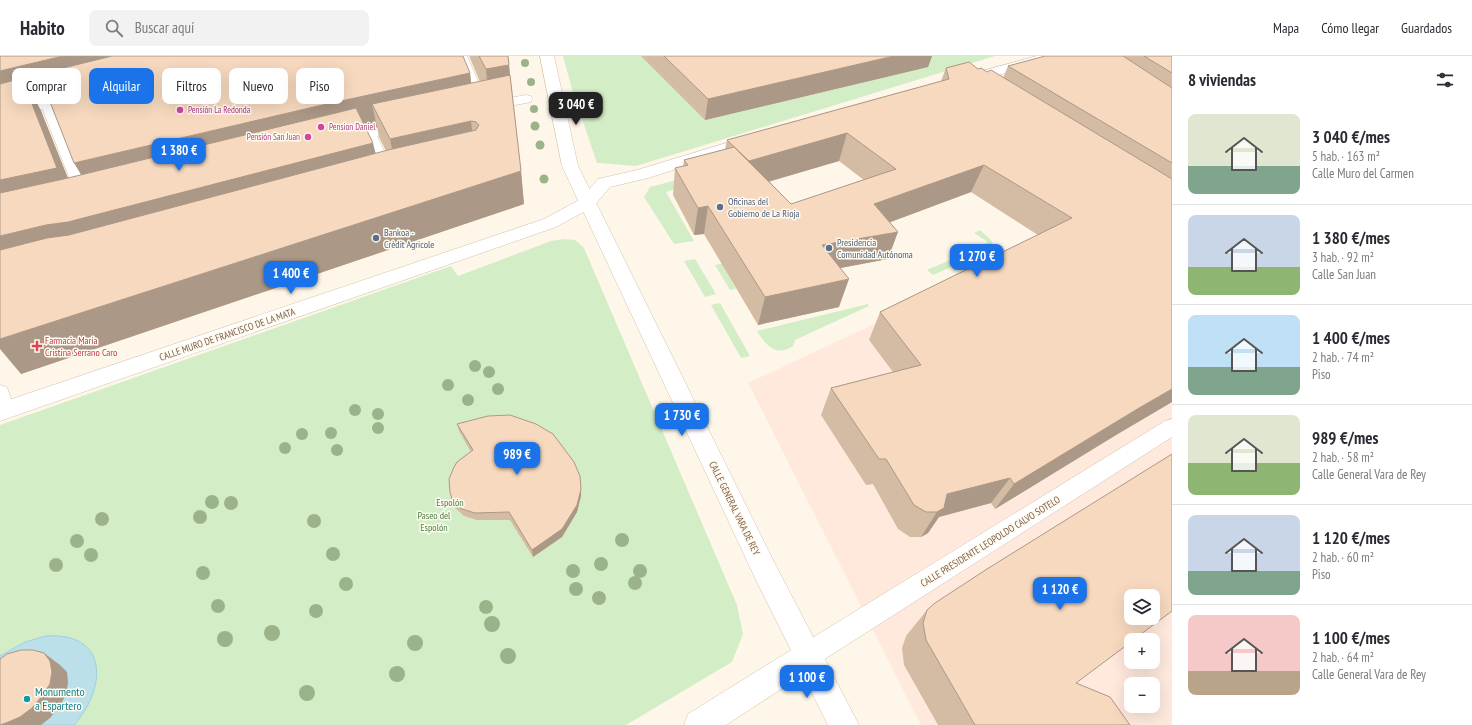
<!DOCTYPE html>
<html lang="es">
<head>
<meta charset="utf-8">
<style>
  body { margin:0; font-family:"PT Sans Narrow",sans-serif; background:#f2f2f3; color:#2b2b33; height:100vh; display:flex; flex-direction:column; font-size:15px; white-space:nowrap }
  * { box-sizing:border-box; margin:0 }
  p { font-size:13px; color:#7c7c81 }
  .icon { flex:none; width:22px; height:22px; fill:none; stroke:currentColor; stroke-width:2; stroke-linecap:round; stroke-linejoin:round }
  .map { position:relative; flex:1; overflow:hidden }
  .drawer { display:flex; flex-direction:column; background:#fff; width:300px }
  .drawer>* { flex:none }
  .hud { position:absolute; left:12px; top:12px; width:380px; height:36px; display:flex; gap:8px }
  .buttons { position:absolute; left:1124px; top:533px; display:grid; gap:8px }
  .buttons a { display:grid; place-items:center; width:36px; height:36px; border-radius:8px; background:#fff; box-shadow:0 4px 16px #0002; font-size:20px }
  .price { position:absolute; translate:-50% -34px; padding:0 9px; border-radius:8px; background:#1a73e8; color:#fff; font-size:13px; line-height:26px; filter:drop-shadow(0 1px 2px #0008) }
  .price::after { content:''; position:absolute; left:50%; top:24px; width:12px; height:9px; margin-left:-6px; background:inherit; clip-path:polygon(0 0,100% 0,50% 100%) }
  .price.current { background:#222; color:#fff }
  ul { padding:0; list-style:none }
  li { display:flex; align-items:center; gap:12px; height:100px; padding:0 16px }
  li+li { border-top:1px solid #e1e1e2 }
  li span { display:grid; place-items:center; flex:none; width:112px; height:80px; border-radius:8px; color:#555 }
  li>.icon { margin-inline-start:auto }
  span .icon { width:48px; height:48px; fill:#fffc; stroke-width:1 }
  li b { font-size:17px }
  h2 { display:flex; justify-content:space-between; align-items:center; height:48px; padding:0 16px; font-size:17px }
  .tag { padding:0 14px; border-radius:8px; background:#fff; box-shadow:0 4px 16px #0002; font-size:14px; line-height:36px }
  .tag.current { background:#1a73e8; color:#fff }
  header { display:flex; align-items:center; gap:24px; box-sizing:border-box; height:56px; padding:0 20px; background:#fff; border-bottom:1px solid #e1e1e2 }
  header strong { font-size:19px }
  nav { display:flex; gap:22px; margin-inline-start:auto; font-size:14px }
  .search { width:280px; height:36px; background:#f2f2f3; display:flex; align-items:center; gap:10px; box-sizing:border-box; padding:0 14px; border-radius:8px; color:#7c7c81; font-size:15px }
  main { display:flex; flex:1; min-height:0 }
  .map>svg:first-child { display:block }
  .commercial { fill:#ffe9dd; fill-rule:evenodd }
  .green { fill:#d3eec6 }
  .water { fill:#bbe0ea; stroke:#a0cfdd }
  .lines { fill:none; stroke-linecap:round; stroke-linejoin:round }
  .pedestrian-casing { stroke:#d2c0ad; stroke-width:1 }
  .minor-casing { stroke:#d2c0ad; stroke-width:1 }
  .secondary-casing { stroke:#d6c1aa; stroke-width:1 }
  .pedestrian { fill:#fff; fill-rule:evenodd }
  .minor { fill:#fff; fill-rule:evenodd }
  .secondary { fill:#fff; fill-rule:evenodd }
  .tree { fill:#9cb38a }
  .wall { fill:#d4bba4; fill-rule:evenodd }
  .shaded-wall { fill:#ac9886 }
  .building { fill:#f6d9bf; stroke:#ac9886; fill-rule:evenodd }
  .hotel-dot { fill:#d1479c; stroke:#fffbf1; stroke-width:1.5 }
  .service-dot { fill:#5c6f8a; stroke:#fffbf1; stroke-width:1.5 }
  .health-dot { fill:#e0444e; stroke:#fffbf1; stroke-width:1.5 }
  .culture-dot { fill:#0f9aa8; stroke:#fffbf1; stroke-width:1.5 }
  .labels { text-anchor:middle; stroke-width:3; stroke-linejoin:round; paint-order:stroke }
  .far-hotel-label { font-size:9px; fill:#b23c85; stroke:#fffbf1; text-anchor:start }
  .service-label { font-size:10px; fill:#4e5e75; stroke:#fffbf1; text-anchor:start }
  .street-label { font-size:10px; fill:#7c5f4a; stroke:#fffbf1 }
  .health-label { font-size:10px; fill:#be3a42; stroke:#fffbf1; text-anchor:start }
  .park-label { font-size:10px; fill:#4c7c3d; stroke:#fffbf1 }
  .near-culture-label { font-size:12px; fill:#0d838f; stroke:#fffbf1; text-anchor:start }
</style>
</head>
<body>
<header>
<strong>Habito</strong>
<div class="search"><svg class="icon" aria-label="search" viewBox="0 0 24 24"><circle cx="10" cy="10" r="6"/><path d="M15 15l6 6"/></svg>Buscar aquí</div>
<nav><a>Mapa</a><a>Cómo llegar</a><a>Guardados</a></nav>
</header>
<main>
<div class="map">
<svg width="1172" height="669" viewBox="0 0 1172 669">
  <rect width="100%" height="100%" fill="#fef7e9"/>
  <path class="commercial" d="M 1172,0 L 1172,669 L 921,669 L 748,327 L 940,237 L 1058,191 L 935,113 L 877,134 L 839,105 L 744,133 ZM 1131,540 L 1153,540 L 1153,562 L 1131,562 ZM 1131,584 L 1153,584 L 1153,606 L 1131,606 ZM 1131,628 L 1153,628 L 1153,650 L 1131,650 Z"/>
  <path class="green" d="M 563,0 L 995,0 L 636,110 L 597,107 L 572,33 Z
    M 715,114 L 722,120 L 666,136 L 694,185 L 674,188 L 644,141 L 650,131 Z
    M 980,174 L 991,184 L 993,190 L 990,194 L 933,219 L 927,214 L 986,189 L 985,188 L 988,186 L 974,177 Z
    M 564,183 L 575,184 L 584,192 L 737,549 L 743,578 L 732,606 L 626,669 L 0,669 L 0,369 L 451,210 L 458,220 L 551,185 Z
    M 780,196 L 784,202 L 725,213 L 736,233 L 730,234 L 715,209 Z
    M 695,203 L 716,238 L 705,241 L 684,205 Z
    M 720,247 L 750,300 L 741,302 L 711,249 Z
    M 868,248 L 869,250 L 795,284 L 793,290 C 776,302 765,288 757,275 Z"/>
  <path class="water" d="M 46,580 C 109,576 107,632 74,669 L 0,669 L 0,600 L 25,586 Z"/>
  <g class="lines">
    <defs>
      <path id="pedestrian" d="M 455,0 L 467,0 L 487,46 L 526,39 L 531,40 L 532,43 L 531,46 L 526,47 L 488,54 L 477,53 Z
        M 47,43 L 52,44 L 54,47 L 94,144 L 91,147 L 86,149 L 81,147 L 78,144 L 40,47 L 42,44 Z
        M 404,66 L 409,67 L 411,70 L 409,73 L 377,80 L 396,120 L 394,123 L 389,124 L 384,123 L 365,83 L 344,88 L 339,87 L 337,84 L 339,81 Z
        M 0,329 L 7,331 L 15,355 L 12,360 L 5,363 L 0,361 Z
        M 1172,363 L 1172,381 L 817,608 L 808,611 L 799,608 L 796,599 L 799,590 L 1165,365 Z"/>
      <path id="minor" d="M 1037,0 L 1060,0 L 1058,3 L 965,28 L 960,27 L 958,24 L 960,21 Z
        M 79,35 L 84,36 L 86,39 L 84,42 L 0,64 L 0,54 Z
        M 753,79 L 759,81 L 761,84 L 759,87 L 648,122 L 610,131 L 593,151 L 556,171 L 0,365 L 0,347 L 544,163 L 581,143 L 598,123 L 637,114 Z"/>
      <path id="secondary" d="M 540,0 L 554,0 L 578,110 L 774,506 L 859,669 L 828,669 L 803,619 L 726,669 L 684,669 L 688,658 L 791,594 L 756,524 L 562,110 Z"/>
    </defs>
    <use href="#pedestrian" class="pedestrian-casing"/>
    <use href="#minor" class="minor-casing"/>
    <use href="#secondary" class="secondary-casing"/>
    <use href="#pedestrian" class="pedestrian"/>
    <use href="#minor" class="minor"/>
    <use href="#secondary" class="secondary"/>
  </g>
  <g class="tree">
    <circle cx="525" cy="7" r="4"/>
    <circle cx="531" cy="26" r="4"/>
    <circle cx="534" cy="53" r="4"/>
    <circle cx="535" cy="70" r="4.5"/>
    <circle cx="540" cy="89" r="4.5"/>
    <circle cx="544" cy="123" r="4.5"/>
    <circle cx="475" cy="310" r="6"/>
    <circle cx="489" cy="316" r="6"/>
    <circle cx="448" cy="329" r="6"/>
    <circle cx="498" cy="333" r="6"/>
    <circle cx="468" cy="344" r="6"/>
    <circle cx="355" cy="354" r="6"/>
    <circle cx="378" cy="358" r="6"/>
    <circle cx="378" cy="372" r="6"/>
    <circle cx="331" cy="377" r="6"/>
    <circle cx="302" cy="378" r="6"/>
    <circle cx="285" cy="392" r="6"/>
    <circle cx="337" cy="394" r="6"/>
    <circle cx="212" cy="446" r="7"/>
    <circle cx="231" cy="447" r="7"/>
    <circle cx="200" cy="461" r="7"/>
    <circle cx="102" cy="463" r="7"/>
    <circle cx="314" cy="465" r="7"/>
    <circle cx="622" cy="484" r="7"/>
    <circle cx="77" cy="485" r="7"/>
    <circle cx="333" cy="498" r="7"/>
    <circle cx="91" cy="499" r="7"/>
    <circle cx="601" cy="508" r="7"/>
    <circle cx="56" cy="509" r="7"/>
    <circle cx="573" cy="515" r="7"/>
    <circle cx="640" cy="515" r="7"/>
    <circle cx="203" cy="517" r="7"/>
    <circle cx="635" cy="527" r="7"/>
    <circle cx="346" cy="528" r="7"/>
    <circle cx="576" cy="533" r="7"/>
    <circle cx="599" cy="542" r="7"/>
    <circle cx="218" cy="550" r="7"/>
    <circle cx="486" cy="551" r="7"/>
    <circle cx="316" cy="555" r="7"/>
    <circle cx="492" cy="568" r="8"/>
    <circle cx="272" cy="577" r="8"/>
    <circle cx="225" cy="583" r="8"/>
    <circle cx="415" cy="587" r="8"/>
    <circle cx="508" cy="600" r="8"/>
    <circle cx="397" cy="618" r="8"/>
    <circle cx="307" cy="637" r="8"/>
  </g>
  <path class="wall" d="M 0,0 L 470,17 L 471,28 L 480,26 L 469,0 L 508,0 L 521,115 L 524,148 L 21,318 ZM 48,40 L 81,119 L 68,122 L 41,55 L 35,43 ZM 377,71 L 379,81 L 386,95 L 376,98 L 367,74 Z
    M 641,0 L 932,0 L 928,11 L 705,64 Z
    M 1045,0 L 1172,0 L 1172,346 L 1116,379 L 995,453 L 991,447 L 939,461 L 928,477 L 921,481 L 910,481 L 898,473 L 873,428 L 866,429 L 821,359 L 831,332 L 893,316 L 869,284 L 880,256 L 1038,179 L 971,136 L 890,166 L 888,203 L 840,212 L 839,251 L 758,269 L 704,178 L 694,179 L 673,139 L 675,112 L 683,110 L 684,104 L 725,93 L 727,84 L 941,25 L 946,12 L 978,13 L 1003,22 L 1008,10 ZM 839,105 L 864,124 L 791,148 L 769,125 Z
    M 457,368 L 581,433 L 581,440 L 577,456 L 562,481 L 533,501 L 510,464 L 477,464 L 464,460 L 454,451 L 450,436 L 471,396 L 459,375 Z
    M 927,554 L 1076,627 L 1130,669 L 938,669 L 904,609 L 902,592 L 906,580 Z"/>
  <path class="shaded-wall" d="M 63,0 L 203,0 L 35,43 L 41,55 L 77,145 L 0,162 L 0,15 Z
    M 894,0 L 932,0 L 928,11 L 705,64 L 708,43 Z
    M 509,9 L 512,41 L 489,45 L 486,13 Z
    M 470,17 L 474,49 L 372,48 L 377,71 L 328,83 L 94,140 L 74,107 L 318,50 Z
    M 471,65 L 475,98 L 397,116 L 390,83 Z
    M 847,77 L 839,105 L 744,133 L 749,105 Z
    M 373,87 L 381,120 L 0,220 L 0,180 Z
    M 984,109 L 971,136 L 864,176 L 874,148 Z
    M 521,115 L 524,148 L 21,318 L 0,293 L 0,283 Z
    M 708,150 L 704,178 L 694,179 L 698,152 Z
    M 898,176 L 888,203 L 814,217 L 822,189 Z
    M 849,223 L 839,251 L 758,269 L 765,241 Z
    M 1172,333 L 1172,346 L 1116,379 L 995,453 L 1014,428 L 1139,352 Z
    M 1010,422 L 991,447 L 939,461 L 928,477 L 921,481 L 937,456 L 947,438 Z
    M 581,433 L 581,440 L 577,456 L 562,481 L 533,501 L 532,494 Z
    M 44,597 L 60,609 L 67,616 L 68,627 L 66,639 L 59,651 L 50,662 L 41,669 L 0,669 Z"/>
  <path class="building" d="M 0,0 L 63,0 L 0,15 Z
    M 112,0 L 463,0 L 470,17 L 318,50 L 74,107 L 39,18 Z
    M 479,0 L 508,0 L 509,9 L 486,13 Z
    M 664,0 L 894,0 L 708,43 Z
    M 1045,0 L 1123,0 L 1172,32 L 1172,107 L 1008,10 Z
    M 1144,0 L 1172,0 L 1172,17 Z
    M 969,6 L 978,13 L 981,12 L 987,16 L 991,14 L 1172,123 L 1172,333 L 1139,352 L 1014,428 L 1010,422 L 947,438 L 944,452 L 937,456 L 926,456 L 914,449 L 886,403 L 879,403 L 831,332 L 921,309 L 880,256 L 1072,162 L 984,109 L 874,148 L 898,176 L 822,189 L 849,223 L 765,241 L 708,150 L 698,152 L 675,112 L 688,109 L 684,104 L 734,91 L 791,148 L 896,113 L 847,77 L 749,105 L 727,84 L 949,23 L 946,12 Z
    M 510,19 L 521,115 L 0,283 L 0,194 L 47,182 L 69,179 L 388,94 L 476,74 L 479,69 L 476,66 L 471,65 L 390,83 L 372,48 Z
    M 22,22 L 57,112 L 0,124 L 0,28 Z
    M 356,52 L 373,87 L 68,166 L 46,169 L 0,180 L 0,137 L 68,122 Z
    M 510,359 L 536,368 L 553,378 L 574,406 L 580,420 L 581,433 L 577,449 L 562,473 L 532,494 L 509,456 L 475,457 L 462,453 L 452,443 L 450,436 L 449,423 L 454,411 L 457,406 L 473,394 L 457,368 L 488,360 Z
    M 1172,398 L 1172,555 L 1133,584 L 1131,584 L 1131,586 L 1076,627 L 1110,641 L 1130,669 L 975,669 L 926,584 L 923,567 L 927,554 L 935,547 L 987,513 ZM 1131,540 L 1153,540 L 1153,562 L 1131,562 Z
    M 21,594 L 33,594 L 44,597 L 50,605 L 52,616 L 50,628 L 42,640 L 32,652 L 20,661 L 6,667 L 0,669 L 0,603 L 7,598 Z"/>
  <g class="hotel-dot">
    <circle cx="180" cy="54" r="4"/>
    <circle cx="321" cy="71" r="4"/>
    <circle cx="308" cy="81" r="4"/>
  </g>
  <g class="service-dot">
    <circle cx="720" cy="151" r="4"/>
    <circle cx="376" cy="182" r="4"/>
    <circle cx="829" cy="192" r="4"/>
  </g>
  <path class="health-dot" d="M35 284h4v4h4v4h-4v4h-4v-4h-4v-4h4z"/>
  <circle class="culture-dot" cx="27" cy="643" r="4"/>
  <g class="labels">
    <g class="far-hotel-label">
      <text x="188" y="57">Pensión La Redonda</text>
      <text x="329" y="74">Pension Daniel</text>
      <text x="300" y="84" text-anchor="end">Pensión San Juan</text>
    </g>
    <g class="service-label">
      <text x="728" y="149">Oficinas del<tspan x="728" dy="12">Gobierno de La Rioja</tspan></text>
      <text x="384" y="180">Bankoa -<tspan x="384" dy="12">Crèdit Agricole</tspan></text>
      <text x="837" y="190">Presidencia<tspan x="837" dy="12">Comunidad Autónoma</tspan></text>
    </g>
    <g class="street-label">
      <text transform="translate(227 278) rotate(-19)" y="4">CALLE MURO DE FRANCISCO DE LA MATA</text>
      <text transform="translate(735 452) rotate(64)" y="4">CALLE GENERAL VARA DE REY</text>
      <text transform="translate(990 485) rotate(-32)" y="4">CALLE PRESIDENTE LEOPOLDO CALVO SOTELO</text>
    </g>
    <g class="health-label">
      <text x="45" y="288">Farmacia María<tspan x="45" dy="12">Cristina Serrano Caro</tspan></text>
    </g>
    <g class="park-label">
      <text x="450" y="450">Espolón</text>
      <text x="434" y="463">Paseo del<tspan x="434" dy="12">Espolón</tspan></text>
    </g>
    <g class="near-culture-label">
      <text x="35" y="640">Monumento<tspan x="35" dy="14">a Espartero</tspan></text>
    </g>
  </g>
</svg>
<div class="buttons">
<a><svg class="icon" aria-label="layers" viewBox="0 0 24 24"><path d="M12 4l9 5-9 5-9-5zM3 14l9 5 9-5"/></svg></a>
<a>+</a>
<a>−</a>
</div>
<b class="price current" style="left:576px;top:70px">3 040 €</b>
<b class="price" style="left:179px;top:116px">1 380 €</b>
<b class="price" style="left:977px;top:222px">1 270 €</b>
<b class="price" style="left:291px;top:239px">1 400 €</b>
<b class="price" style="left:682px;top:381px">1 730 €</b>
<b class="price" style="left:517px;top:420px">989 €</b>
<b class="price" style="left:1060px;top:555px">1 120 €</b>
<b class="price" style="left:807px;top:643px">1 100 €</b>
<div class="hud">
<a class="tag">Comprar</a>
<a class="tag current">Alquilar</a>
<a class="tag">Filtros</a>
<a class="tag">Nuevo</a>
<a class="tag">Piso</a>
</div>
</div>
<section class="drawer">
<h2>8 viviendas<svg class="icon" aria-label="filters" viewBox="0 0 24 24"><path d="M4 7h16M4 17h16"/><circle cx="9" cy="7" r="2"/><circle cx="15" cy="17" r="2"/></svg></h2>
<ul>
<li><span style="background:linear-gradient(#dfe7d0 65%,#7fa58c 0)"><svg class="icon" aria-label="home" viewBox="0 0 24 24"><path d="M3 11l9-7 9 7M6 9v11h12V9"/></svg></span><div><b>3 040 €/mes</b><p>5 hab. · 163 m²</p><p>Calle Muro del Carmen</p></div></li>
<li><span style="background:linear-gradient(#c9d6e8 65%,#8fb573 0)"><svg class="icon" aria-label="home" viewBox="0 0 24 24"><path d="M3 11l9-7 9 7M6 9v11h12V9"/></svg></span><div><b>1 380 €/mes</b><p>3 hab. · 92 m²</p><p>Calle San Juan</p></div></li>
<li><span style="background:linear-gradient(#bfe0f5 65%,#7fa58c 0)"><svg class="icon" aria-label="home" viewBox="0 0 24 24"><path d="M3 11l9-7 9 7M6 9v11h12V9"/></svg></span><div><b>1 400 €/mes</b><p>2 hab. · 74 m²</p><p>Piso</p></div></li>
<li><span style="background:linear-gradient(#dfe7d0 60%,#8fb573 0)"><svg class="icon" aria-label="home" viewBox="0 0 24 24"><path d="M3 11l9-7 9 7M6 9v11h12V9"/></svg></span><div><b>989 €/mes</b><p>2 hab. · 58 m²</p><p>Calle General Vara de Rey</p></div></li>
<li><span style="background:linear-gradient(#c9d6e8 70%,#7fa58c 0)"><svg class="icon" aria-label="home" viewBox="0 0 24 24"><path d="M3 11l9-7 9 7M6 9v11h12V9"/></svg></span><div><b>1 120 €/mes</b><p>2 hab. · 60 m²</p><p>Piso</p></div></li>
<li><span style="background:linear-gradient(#f6c9c9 70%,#b9a48a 0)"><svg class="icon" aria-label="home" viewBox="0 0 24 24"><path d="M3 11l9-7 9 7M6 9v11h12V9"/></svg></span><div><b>1 100 €/mes</b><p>2 hab. · 64 m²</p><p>Calle General Vara de Rey</p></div></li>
</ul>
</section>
</main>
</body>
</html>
